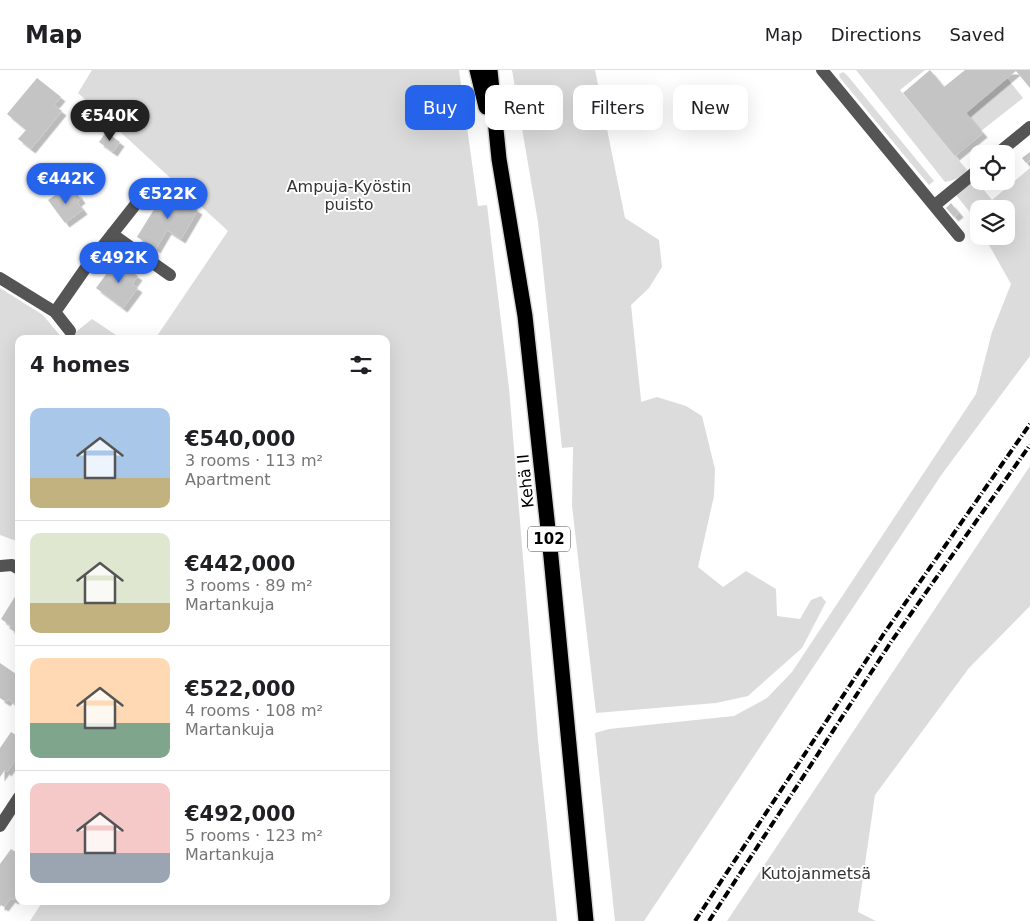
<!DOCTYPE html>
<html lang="en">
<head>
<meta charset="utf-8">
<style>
  body { margin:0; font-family:"DejaVu Sans",sans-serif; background:#f6f6f6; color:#202124; height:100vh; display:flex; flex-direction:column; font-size:19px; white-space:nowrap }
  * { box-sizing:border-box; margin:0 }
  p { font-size:16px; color:#757577 }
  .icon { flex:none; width:28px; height:28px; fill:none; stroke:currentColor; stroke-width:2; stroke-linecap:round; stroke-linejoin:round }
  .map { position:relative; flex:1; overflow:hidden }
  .details { position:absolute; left:15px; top:265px; width:375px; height:570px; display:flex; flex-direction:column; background:#fff; border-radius:10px; box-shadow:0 5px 20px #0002 }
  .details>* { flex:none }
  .guide { position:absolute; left:405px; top:15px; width:475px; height:45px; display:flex; gap:10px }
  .controls { position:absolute; left:970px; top:75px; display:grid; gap:10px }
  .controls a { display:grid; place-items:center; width:45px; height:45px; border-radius:10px; background:#fff; box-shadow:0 5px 20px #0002; font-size:25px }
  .price { position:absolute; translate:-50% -42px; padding:0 11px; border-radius:18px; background:#2563eb; color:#fff; font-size:16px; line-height:32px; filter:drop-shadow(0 1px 2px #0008) }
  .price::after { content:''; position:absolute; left:50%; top:30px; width:15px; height:11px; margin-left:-8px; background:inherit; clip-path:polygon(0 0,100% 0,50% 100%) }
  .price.selected { background:#222; color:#fff }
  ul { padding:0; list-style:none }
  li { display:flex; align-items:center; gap:15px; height:125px; padding:0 15px }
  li+li { border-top:1px solid #e0e0e0 }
  li span { display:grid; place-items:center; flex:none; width:140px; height:100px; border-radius:10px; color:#555 }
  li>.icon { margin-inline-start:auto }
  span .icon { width:60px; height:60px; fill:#fffc; stroke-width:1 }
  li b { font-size:21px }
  h2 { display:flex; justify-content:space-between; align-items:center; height:60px; padding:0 15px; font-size:21px }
  .pill { padding:0 18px; border-radius:10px; background:#fff; box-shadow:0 5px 20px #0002; font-size:18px; line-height:45px }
  .pill.selected { background:#2563eb; color:#fff }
  header { display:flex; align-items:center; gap:30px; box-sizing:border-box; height:70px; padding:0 25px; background:#fff; border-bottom:1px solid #e0e0e0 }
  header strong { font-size:24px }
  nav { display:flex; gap:28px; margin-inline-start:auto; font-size:18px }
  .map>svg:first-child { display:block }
  .green { fill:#dcdcdc }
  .building { fill:#c4c4c4; filter:url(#shadow) }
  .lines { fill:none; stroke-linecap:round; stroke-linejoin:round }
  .highway-casing { stroke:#dbdbdb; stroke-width:18 }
  .minor { stroke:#555; stroke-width:12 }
  .highway { stroke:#000; stroke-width:15 }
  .rail { stroke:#000; stroke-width:4; stroke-dasharray:8 2.5 1 2.5; stroke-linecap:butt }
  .labels { text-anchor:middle; stroke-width:4; stroke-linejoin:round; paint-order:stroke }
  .shield { fill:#fff; stroke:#4c4c4c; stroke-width:1 }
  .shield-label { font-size:15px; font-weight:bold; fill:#000 }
  .park-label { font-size:16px; fill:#333; stroke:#fff }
  .street-label { font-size:16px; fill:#000; stroke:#fff }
</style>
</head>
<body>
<header>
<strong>Map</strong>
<nav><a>Map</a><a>Directions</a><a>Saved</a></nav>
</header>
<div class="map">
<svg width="1030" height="851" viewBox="0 0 1030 851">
  <defs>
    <filter id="shadow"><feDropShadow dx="4.5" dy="4.5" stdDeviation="0" flood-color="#0004"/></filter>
  </defs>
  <rect width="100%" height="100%" fill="#fff"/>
  <path class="green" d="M 92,0 L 459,0 L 478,136 L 487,135 L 509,318 L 538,670 L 557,851 L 30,851 L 43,831 L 386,831 L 386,269 L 155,269 L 228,161 L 78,23 Z
    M 512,0 L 595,0 L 625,148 L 659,170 L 662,197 L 649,218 L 631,235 L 641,330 L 641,332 L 657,327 L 686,336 L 702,346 L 715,399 L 714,426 L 698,497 L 723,517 L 746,501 L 776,519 L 777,546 L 800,549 L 811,530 L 821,526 L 826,532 L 802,578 L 748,626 L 716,633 L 596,643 L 572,436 L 573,377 L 562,378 L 538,152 Z
    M 856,0 L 925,0 L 900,20 L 967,100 C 960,108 955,110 945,112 Z
    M 843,2 L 847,5 L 934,111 L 929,115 L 840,8 L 839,4 Z
    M 1007,8 L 1023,28 L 981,61 L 966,43 Z
    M 1030,98 L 1030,286 L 942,404 L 644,851 L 615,851 L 595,663 L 609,659 L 734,646 L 767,628 L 792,602 L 976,324 L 992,262 L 1011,214 L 984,166 L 1006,166 L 1006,139 L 979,139 L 979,157 L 973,146 L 956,125 L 975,109 L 992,130 Z
    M 0,218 L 43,245 L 63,269 L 19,269 L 19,472 L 0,465 Z
    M 92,249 L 122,269 L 67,269 Z
    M 1030,396 L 1030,536 L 969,598 L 875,725 L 858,842 L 876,851 L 727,851 Z"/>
  <path class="building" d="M 930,0 L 944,17 L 965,0 L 1030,0 L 1030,18 L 1016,1 L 966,43 L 983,63 L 955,86 L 903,23 Z
    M 37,8 L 61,27 L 54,35 L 62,41 L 31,79 L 18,69 L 26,60 L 7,44 Z
    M 106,62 L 120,72 L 113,82 L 99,72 Z
    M 1030,82 L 1030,90 L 1026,93 L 1022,88 Z
    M 67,117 L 72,125 L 76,122 L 81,129 L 77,132 L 83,140 L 65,153 L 48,130 Z
    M 166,120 L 198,140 L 181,169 L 167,160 L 156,179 L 137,167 Z
    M 951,133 L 959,143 L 954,147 L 946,138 Z
    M 116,191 L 138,206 L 132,214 L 138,218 L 123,238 L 96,218 Z
    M 16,525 L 19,526 L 19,565 L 9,558 L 11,556 L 1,549 Z
    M 0,593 L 19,606 L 19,629 L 15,634 L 8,629 L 6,632 L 0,628 Z
    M 11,662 L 19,667 L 19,685 L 7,702 L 5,700 L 0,707 L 0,678 Z
    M 11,779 L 19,784 L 19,823 L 14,830 L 11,828 L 4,837 L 1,835 L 0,837 L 0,794 Z"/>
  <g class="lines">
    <defs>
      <path id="highway" d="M 477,0 L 486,37
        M 490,0 L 499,89 L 525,246 L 551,487 L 586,851"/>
    </defs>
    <use href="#highway" class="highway-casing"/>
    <path class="minor" d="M 822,0 L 959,166
      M 997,84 L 1030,57
      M 935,135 L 979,99
      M 112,164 L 170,205
      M 0,208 L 55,242 L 70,261
      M 55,242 L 87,196 L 143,125
      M 0,496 L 12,495 L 19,499
      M 0,756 L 19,727"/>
    <use href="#highway" class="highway"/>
    <path class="rail" d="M 695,851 L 883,565 L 1030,354
      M 709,851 L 891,572 L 1030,375"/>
  </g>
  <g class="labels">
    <rect class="shield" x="528" y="456.5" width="42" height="25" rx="4"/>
    <g class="shield-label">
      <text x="549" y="474">102</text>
    </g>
    <g class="park-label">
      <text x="349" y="122">Ampuja-Kyöstin<tspan x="349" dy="18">puisto</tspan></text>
      <text x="816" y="809">Kutojanmetsä</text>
    </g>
    <g class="street-label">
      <text transform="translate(525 411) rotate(-96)" y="6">Kehä II</text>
    </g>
  </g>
</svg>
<div class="controls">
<a><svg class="icon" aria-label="locate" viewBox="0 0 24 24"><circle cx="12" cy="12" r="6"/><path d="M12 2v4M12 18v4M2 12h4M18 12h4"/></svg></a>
<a><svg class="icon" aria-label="layers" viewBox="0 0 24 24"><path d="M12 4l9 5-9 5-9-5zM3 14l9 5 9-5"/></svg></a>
</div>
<b class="price selected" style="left:110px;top:72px">€540K</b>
<b class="price" style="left:66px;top:135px">€442K</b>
<b class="price" style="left:168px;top:150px">€522K</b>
<b class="price" style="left:119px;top:214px">€492K</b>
<div class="guide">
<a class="pill selected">Buy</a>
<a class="pill">Rent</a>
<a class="pill">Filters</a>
<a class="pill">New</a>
</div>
<section class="details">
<h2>4 homes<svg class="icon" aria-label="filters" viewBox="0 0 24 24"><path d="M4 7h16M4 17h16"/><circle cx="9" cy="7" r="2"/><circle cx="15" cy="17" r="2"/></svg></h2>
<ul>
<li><span style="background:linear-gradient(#a9c7e8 70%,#c2b280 0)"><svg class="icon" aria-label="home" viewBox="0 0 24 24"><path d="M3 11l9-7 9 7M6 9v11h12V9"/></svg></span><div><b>€540,000</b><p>3 rooms · 113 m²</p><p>Apartment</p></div></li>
<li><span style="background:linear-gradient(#dfe7d0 70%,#c2b280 0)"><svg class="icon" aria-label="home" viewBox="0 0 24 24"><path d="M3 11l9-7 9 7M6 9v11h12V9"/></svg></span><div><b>€442,000</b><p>3 rooms · 89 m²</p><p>Martankuja</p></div></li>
<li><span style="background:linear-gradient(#ffd9b3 65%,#7fa58c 0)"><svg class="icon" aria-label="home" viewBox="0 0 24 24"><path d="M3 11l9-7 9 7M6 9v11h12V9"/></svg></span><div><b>€522,000</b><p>4 rooms · 108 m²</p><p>Martankuja</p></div></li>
<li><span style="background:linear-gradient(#f6c9c9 70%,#9aa5b1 0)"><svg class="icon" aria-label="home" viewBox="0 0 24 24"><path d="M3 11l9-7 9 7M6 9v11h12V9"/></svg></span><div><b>€492,000</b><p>5 rooms · 123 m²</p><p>Martankuja</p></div></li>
</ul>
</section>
</div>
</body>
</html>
